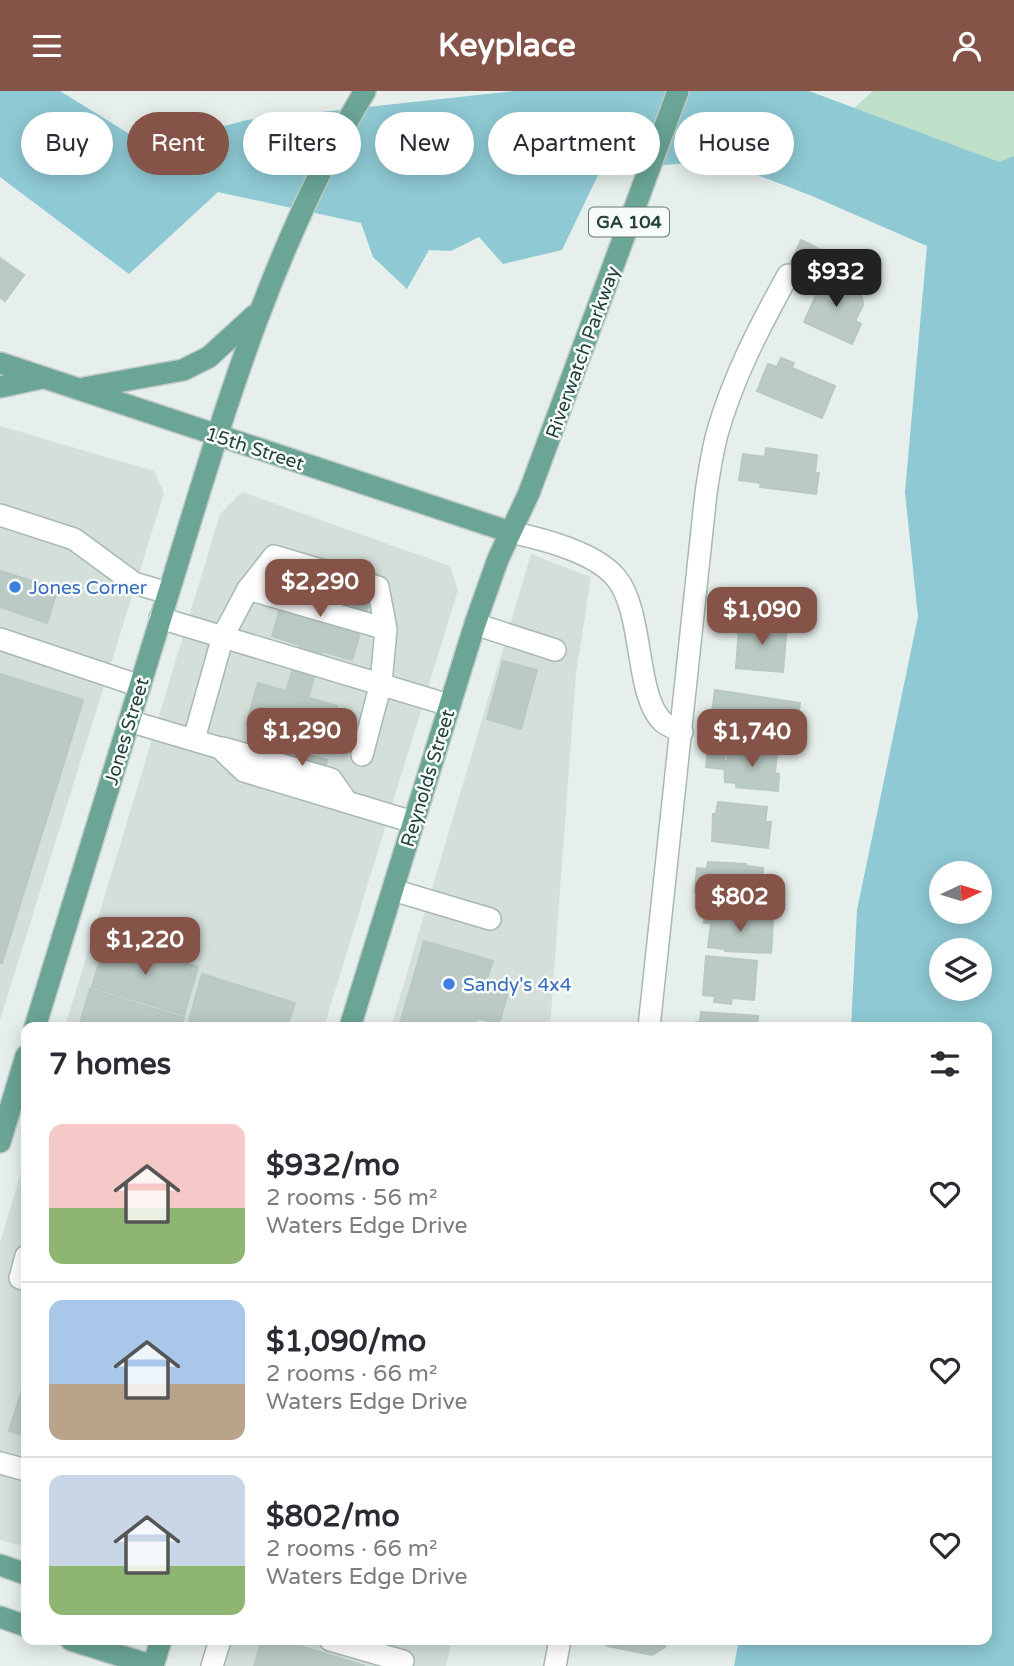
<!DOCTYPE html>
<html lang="en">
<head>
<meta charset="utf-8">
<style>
  body { margin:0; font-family:"Varela Round",sans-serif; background:#f2f2f3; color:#2b2b33; height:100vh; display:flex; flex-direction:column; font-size:26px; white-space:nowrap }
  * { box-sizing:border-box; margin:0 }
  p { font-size:23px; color:#7c7c81 }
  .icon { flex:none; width:38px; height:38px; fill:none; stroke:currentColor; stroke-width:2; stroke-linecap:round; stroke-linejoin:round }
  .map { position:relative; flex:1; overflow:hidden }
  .side { position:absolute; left:21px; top:931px; width:971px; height:623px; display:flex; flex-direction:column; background:#fff; border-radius:14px; box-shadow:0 4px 18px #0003 }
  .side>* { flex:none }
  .hud { position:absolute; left:21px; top:21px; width:973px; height:63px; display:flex; gap:14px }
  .needle { width:46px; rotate:86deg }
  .tools { position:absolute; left:929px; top:770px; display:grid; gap:14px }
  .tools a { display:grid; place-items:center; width:63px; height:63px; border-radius:50%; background:#fff; box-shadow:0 4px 18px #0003; font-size:35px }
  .price { position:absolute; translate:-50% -60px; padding:0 16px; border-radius:14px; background:#855347; color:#fff; font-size:23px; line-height:46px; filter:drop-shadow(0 2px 4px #0008) }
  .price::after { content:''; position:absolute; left:50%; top:42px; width:21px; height:16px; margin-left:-10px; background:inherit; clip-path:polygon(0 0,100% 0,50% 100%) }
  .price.current { background:#222; color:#fff }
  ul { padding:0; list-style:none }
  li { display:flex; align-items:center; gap:21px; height:175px; padding:0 28px }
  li+li { border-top:2px solid #e1e1e2 }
  li span { display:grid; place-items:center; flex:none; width:196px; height:140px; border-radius:14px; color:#555 }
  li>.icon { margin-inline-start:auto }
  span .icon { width:84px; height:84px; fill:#fffc; stroke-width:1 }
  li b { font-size:30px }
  h2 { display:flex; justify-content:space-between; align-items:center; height:84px; padding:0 28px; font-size:30px }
  .tag { padding:0 24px; border-radius:32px; background:#fff; box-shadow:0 4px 18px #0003; font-size:24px; line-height:63px }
  .tag.current { background:#855347; color:#fff }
  header { display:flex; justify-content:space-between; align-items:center; height:91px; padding:0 28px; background:#855347; color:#fff; font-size:32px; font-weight:700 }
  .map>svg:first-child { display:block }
  .built { fill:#d4dfda }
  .green { fill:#bfe0c8 }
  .water { fill:#8ec9d4; fill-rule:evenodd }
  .building { fill:#bbcac4; stroke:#b8c9c2; stroke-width:2 }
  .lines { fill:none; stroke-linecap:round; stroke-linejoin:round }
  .minor-casing { stroke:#a8b8b2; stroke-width:24 }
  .major-casing { stroke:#c2cac8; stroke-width:24 }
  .minor { stroke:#fff; stroke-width:21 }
  .major { stroke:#6aa596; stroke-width:21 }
  .shop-dot { fill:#3f7fe0; stroke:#f7fbf9; stroke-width:2.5 }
  .labels { text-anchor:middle; stroke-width:5; stroke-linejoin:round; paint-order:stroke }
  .shield { fill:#f7fbf9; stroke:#637a73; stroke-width:2 }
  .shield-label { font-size:18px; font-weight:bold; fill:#24423a }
  .street-label { font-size:19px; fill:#24423a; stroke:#f7fbf9 }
  .shop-label { font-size:19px; fill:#366cbe; stroke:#f7fbf9; text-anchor:start }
</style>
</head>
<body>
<header><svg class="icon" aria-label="menu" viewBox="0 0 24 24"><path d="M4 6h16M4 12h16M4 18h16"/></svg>Keyplace<svg class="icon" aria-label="person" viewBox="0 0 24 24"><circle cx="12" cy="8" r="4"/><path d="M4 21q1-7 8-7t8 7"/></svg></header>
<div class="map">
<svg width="1014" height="1575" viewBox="0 0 1014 1575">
  <rect width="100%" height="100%" fill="#e6efeb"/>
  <path class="built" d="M 0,335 L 154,380 L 164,402 L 0,929 Z
    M 242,401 L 450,475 L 458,499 L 324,936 L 65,936 L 220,423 Z
    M 531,463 L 591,486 L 576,583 L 550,936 L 391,936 Z
    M 26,1064 L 26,1456 L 0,1449 L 0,1152 Z
    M 209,1549 L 452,1549 L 446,1575 L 201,1575 Z"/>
  <path class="green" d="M 873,0 L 1014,0 L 1014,65 L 999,72 L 854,17 Z"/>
  <path class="water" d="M 0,0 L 60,0 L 149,55 L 247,29 L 514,0 L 809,0 L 999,71 L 1014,65 L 1014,1575 L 734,1575 L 739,1549 L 987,1549 L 987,936 L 851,936 L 857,819 L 918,526 L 905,401 L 927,155 L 812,105 L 719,69 L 600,80 L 562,159 L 503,173 L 479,146 L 451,160 L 429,159 L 407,198 L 373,166 L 361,132 L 218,101 L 129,183 L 0,86 ZM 942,782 L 980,782 L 980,821 L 942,821 ZM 942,859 L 980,859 L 980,898 L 942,898 Z"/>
  <path class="building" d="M 801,149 L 825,161 L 814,182 L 791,171 Z
    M 0,167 L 24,184 L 5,210 L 0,206 Z
    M 826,182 L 854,194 L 862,206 L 863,214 L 855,230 L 861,233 L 852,253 L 804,231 Z
    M 781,267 L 794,272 L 792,277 L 835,295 L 822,327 L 757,300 L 768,273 L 777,276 Z
    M 766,357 L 817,364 L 815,382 L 819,382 L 816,403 L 760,396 L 761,392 L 739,389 L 743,363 L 765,366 Z
    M 294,470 L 374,494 L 352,569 L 322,560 L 308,607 L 286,600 L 300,554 L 272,545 Z
    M 0,480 L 58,498 L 47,532 L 0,516 Z
    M 744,530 L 787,534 L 783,581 L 736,577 L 739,537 L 743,538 Z
    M 503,570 L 537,579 L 521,638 L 487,628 Z
    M 0,583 L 83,609 L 59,688 L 0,670 Z
    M 258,592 L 337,615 L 325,657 L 246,634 Z
    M 715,599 L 800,612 L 796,644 L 710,636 Z
    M 709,647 L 726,648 L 723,678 L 706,676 Z
    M 285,657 L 327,669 L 319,697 L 277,684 Z
    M 728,657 L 777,661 L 775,682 L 779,683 L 778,700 L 736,696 L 736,692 L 725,691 L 724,670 L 727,670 Z
    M 0,670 L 59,688 L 30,781 L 0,772 Z
    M 718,711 L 767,716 L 765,731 L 771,731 L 768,757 L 712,750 L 713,723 L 716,723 Z
    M 708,771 L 746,773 L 746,775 L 763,777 L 760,808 L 727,806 L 727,805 L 695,801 L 697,777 L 707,778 Z
    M 0,772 L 30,781 L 2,872 L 0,872 Z
    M 705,824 L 744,825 L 744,828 L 773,830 L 771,862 L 725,860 L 725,858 L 708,856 L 711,832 L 704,832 Z
    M 106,848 L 198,876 L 184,924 L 92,896 Z
    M 424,850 L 493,870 L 486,891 L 509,898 L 499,933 L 477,927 L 474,936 L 399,936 Z
    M 706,865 L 757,870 L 754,909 L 732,907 L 731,913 L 714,911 L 715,905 L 703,904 Z
    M 202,883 L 295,912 L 287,936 L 209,936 L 189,930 Z
    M 90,898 L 184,927 L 181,936 L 79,936 Z
    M 701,921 L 758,925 L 757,936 L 696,936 L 696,931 L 700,931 Z
    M 26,1285 L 26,1345 L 9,1340 Z
    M 262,1549 L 280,1549 L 365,1575 L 254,1575 Z
    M 608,1549 L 667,1549 L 665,1556 L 652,1564 L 607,1555 Z"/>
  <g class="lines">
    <defs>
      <path id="minor" d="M 0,424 L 74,448 L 134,492 L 168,502
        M 510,441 C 542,448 596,461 617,488 C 644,522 635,606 663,631 C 668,635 676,638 682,641
        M 248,498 L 386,538
        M 160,527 L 449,614
        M 475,533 L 555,559
        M 0,548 L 140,595
        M 129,630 L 220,657 L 244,680 L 413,731
        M 194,648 L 223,545 L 248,498 L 274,465 L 378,496 L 386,538 L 381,592 L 362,664
        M 223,657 L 331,688 L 347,711
        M 393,799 L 490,828
        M 649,936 L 706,402 C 709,382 712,362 717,343 C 733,286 760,235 788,184
        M 26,1165 L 20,1187 L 26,1189
        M 0,1372 L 26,1379
        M 330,1549 L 403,1570
        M 212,1575 L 220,1549
        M 555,1575 L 560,1549"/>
      <path id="major" d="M 0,272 L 510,441
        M 0,296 L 42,287
        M 84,297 L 183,279 L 209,266 L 255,224
        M 35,936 C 82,784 128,633 175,481 C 226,314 274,151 365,0
        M 350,936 L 475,533 L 498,468 L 529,402 L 678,0
        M 0,1051 L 26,965
        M 0,1474 L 26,1483
        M 0,1526 L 26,1535
        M 71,1549 L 153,1575
        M 153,1575 L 161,1549"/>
    </defs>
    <use href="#minor" class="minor-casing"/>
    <use href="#major" class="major-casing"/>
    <use href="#minor" class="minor"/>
    <use href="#major" class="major"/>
  </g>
  <g class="shop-dot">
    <circle cx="15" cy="496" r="7"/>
    <circle cx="449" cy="893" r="7"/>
  </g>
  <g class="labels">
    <rect class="shield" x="589" y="116.5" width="80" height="29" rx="5"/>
    <g class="shield-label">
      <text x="629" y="137">GA 104</text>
    </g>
    <g class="street-label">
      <text transform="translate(582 261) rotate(-70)" y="7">Riverwatch Parkway</text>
      <text transform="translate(255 357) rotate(18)" y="7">15th Street</text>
      <text transform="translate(126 640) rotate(-73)" y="7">Jones Street</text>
      <text transform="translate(427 687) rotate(-73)" y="7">Reynolds Street</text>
    </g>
    <g class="shop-label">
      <text x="29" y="503">Jones Corner</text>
      <text x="463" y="900">Sandy's 4x4</text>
    </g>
  </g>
</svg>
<div class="tools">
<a><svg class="needle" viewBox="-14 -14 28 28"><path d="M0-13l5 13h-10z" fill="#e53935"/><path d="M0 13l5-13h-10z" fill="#7c7c81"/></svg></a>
<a><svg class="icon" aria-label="layers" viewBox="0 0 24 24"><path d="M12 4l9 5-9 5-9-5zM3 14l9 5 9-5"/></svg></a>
</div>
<b class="price current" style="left:836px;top:218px">$932</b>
<b class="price" style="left:320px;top:528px">$2,290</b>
<b class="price" style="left:762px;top:556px">$1,090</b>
<b class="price" style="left:302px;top:677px">$1,290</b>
<b class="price" style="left:752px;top:678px">$1,740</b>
<b class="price" style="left:740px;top:843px">$802</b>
<b class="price" style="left:145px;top:886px">$1,220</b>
<div class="hud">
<a class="tag">Buy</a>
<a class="tag current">Rent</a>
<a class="tag">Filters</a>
<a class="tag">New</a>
<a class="tag">Apartment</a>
<a class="tag">House</a>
</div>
<section class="side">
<h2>7 homes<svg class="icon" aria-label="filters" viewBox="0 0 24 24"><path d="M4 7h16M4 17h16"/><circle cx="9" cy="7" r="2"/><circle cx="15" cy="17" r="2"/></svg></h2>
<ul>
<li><span style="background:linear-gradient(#f6c9c9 60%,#8fb573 0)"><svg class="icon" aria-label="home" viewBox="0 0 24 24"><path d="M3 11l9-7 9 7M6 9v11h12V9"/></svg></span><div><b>$932/mo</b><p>2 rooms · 56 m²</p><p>Waters Edge Drive</p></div><svg class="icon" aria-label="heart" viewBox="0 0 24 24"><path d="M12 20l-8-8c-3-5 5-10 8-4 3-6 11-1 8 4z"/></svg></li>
<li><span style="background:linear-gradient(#a9c7e8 60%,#b9a48a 0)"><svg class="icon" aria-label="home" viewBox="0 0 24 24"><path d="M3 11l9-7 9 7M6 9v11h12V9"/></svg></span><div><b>$1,090/mo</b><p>2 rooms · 66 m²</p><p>Waters Edge Drive</p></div><svg class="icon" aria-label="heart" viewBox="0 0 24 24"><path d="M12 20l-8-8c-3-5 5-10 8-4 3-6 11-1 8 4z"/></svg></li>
<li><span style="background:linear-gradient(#c9d6e8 65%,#8fb573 0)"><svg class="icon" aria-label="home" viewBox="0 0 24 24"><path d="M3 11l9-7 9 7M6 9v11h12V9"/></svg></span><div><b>$802/mo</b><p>2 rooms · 66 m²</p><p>Waters Edge Drive</p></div><svg class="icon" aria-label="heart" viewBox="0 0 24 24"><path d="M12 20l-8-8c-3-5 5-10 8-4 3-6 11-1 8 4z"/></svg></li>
</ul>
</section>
</div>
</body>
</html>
